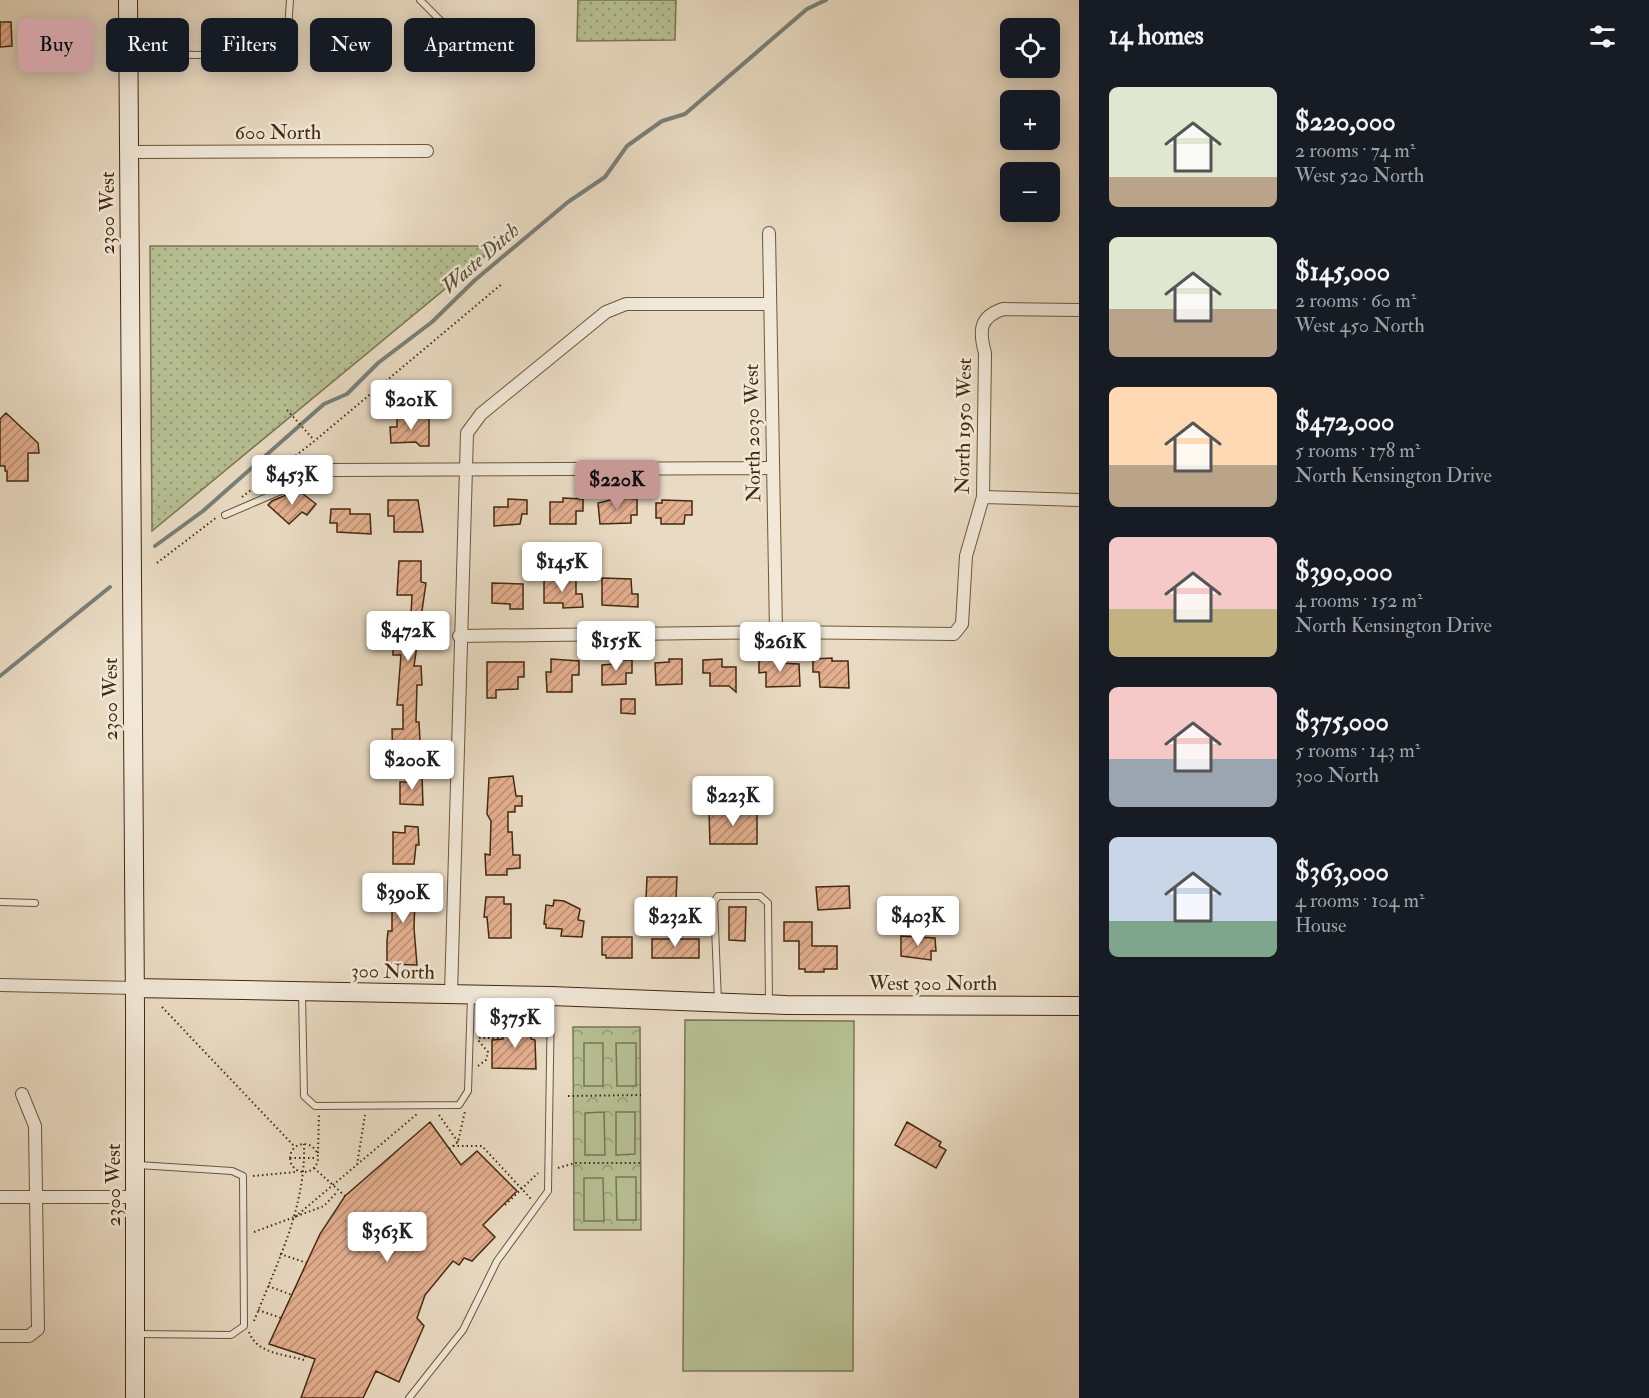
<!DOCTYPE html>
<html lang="en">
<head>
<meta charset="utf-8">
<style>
  body { margin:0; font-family:"IM FELL Double Pica",serif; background:#242831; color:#f1f3f6; height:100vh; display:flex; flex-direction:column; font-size:22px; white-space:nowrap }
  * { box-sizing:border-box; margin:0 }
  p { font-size:20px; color:#9ea1a6 }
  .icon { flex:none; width:33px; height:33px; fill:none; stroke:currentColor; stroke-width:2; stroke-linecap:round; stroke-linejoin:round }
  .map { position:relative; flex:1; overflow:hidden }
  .panel { display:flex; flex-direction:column; background:#171b24; width:570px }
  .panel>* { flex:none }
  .hud { position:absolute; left:18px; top:18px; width:570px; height:54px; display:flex; gap:12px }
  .controls { position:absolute; left:1000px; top:18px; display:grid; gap:12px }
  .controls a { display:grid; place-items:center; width:60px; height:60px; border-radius:9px; background:#171b24; box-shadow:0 3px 15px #0003; font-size:30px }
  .price { position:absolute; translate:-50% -51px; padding:0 14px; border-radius:6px; background:#fff; color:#222; font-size:20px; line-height:39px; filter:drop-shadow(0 2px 3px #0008) }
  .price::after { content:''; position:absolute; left:50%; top:36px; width:18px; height:14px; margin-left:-9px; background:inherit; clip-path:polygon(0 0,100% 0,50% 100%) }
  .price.selected { background:#c59692; color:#111 }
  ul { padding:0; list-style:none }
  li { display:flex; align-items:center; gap:18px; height:150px; padding:0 30px }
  li span { display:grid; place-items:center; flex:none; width:168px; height:120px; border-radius:9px; color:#555 }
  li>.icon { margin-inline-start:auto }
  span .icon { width:72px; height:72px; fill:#fffc; stroke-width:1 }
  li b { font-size:26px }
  h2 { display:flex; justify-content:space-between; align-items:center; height:72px; padding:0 30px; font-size:26px }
  .chip { padding:0 21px; border-radius:9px; background:#171b24; box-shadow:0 3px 15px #0003; font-size:21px; line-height:54px }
  .chip.selected { background:#c59692; color:#111 }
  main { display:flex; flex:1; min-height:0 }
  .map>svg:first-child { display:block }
  .grass { fill:url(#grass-dots); stroke:#7d7451; stroke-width:1.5 }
  .park { fill:url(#park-crowns); stroke:#7d7451; stroke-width:1.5 }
  .garden { fill:#b6c094; stroke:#7d7451; stroke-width:1.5 }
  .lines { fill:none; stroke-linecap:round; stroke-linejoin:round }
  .stream { stroke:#797f78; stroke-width:4 }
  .building { fill:url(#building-hatch); stroke:#44290e; stroke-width:1.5 }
  .lane-casing { stroke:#6d563b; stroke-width:8 }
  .street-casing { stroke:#6d563b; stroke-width:14 }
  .secondary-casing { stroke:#44290e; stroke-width:20 }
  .path { stroke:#44290e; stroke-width:2; stroke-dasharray:1.5 3; stroke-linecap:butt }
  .lane { stroke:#f1e8d8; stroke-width:6 }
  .street { stroke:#f1e8d8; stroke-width:12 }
  .secondary { stroke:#f1e8d8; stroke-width:18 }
  .labels { text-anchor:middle; stroke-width:5; stroke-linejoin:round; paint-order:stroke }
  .street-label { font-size:20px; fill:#44290e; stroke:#f1e8d8 }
  .water-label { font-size:21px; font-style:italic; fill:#5a4d3a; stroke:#f1e8d8 }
</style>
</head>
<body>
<main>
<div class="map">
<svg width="1079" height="1398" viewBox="0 0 1079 1398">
  <defs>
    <pattern id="grass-dots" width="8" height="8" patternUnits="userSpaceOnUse" patternTransform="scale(1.5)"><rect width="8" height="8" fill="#b6c094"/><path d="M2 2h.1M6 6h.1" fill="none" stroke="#969c77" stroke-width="1.8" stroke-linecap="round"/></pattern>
    <pattern id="park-crowns" width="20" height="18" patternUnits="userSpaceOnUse" patternTransform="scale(1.5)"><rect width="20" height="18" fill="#b6c094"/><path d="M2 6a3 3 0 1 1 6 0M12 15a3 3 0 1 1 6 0" fill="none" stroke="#969c77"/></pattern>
    <pattern id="building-hatch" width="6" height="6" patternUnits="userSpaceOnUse" patternTransform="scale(1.5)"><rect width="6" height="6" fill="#e4af8f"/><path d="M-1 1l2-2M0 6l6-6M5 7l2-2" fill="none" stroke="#ba8e73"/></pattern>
  </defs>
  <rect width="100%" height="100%" fill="#e9dbc3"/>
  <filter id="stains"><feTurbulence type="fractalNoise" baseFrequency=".00333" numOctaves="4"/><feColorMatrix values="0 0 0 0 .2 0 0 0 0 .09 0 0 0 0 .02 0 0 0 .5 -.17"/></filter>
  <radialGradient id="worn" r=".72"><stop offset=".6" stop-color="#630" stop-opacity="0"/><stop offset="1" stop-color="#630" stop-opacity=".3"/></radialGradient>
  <path class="grass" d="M 578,0 L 676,0 L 675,40 L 577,41 Z
    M 150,246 L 497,246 L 152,531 Z"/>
  <path class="park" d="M 573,1027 L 640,1027 L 641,1230 L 574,1230 Z"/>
  <path class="garden" d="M 685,1020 L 854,1021 L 853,1371 L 683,1371 Z
    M 584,1043 L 603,1043 L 603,1086 L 584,1086 Z
    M 616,1043 L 636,1043 L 636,1086 L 617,1086 Z
    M 604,1112 L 605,1155 L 585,1155 L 585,1113 Z
    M 616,1112 L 635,1112 L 635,1154 L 616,1155 Z
    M 616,1177 L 636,1177 L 636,1220 L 617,1220 Z
    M 584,1178 L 603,1178 L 604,1221 L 584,1221 Z"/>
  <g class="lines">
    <path class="stream" d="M 155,546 L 203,511 L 324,404 L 347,394 L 378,363 L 432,322 L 475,280 L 568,202 L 605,177 L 627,146 L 662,121 L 685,114 L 807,9 L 826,0
      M 0,676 L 110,587"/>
  </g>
  <path class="building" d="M 0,22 L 11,22 L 12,46 L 0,47 Z
    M 6,413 L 38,443 L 39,453 L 28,453 L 28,481 L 7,481 L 7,471 L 5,471 L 5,466 L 0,466 L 0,419 Z
    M 412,416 L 429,417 L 429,446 L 420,446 L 416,442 L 391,443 L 390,427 L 397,427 L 397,417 Z
    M 298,490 L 316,504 L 307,515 L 302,512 L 289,524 L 268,505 L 272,501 Z
    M 563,498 L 583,499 L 583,511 L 576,511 L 576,524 L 550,524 L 550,502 L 563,502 Z
    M 618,498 L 637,499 L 637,515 L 631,515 L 631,523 L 600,524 L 598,503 Z
    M 508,499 L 527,500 L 527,514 L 522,514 L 520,524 L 494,526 L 494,507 L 508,507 Z
    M 388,500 L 418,500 L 423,532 L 394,532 L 394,516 L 388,516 Z
    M 662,500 L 692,501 L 692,515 L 685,515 L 684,524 L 661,524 L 661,518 L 656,518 L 656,503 L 662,503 Z
    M 331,509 L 350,509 L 350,514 L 370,514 L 371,534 L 337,532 L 337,523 L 330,523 Z
    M 399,561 L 421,561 L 421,582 L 426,583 L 414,666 L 421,666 L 422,685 L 417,685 L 416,722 L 419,722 L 420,741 L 415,742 L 415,763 L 393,763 L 392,729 L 403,729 L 403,705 L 397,705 L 401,655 L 393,655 L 393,621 L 407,621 L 408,614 L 411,615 L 412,595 L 397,595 Z
    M 602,578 L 631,579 L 632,594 L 638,594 L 638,607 L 602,605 Z
    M 558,579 L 576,580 L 576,594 L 582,594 L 583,607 L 563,608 L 563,603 L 544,603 L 544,580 Z
    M 492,583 L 523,584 L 523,609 L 510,609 L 510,604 L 492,603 Z
    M 832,658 L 832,661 L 848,661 L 849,688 L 820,687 L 819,672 L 813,672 L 813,659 Z
    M 551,659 L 579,661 L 579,675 L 572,675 L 572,692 L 547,692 L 546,672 L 551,672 Z
    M 669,659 L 682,659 L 682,684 L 656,685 L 655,663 L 669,662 Z
    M 722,659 L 722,667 L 736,667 L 736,692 L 729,686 L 710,686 L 710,673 L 703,673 L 703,660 Z
    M 778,659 L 778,663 L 799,664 L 800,686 L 766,687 L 766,672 L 759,673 L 759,660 Z
    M 613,660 L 632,660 L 632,673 L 626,673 L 626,684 L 602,685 L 602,665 L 614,664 Z
    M 487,662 L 524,662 L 524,677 L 518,677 L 518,689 L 496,690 L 496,698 L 487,698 Z
    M 621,699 L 635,699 L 635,714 L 621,713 Z
    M 409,776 L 422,776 L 423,805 L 400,804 L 400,782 L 409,782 Z
    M 513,776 L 516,796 L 522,796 L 522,806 L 515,806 L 515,812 L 508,812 L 508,832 L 512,832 L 513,855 L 520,855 L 520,868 L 507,869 L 507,875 L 486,875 L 485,854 L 490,855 L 491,821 L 487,814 L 489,778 Z
    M 709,811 L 757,811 L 757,844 L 710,844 Z
    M 405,826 L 418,827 L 419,845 L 416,845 L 414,864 L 393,864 L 393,832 L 405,833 Z
    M 647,877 L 677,877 L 676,899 L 646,899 Z
    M 407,878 L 420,879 L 420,898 L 415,898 L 414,928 L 417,965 L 387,964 L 387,941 L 388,931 L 392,931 L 392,884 L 407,885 Z
    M 849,886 L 850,908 L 818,910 L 816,887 Z
    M 486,897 L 504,897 L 504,904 L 511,904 L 511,938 L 489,938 L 487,917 L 484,917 Z
    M 554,900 L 564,901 L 580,909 L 578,920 L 584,921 L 582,937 L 561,936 L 562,929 L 546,928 L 546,924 L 544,924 L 546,905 L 553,906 Z
    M 729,907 L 746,907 L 745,941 L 729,940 Z
    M 784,922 L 812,922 L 812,946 L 837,946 L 837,969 L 824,969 L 824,972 L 805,972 L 805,969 L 799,969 L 799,941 L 784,941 Z
    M 901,936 L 935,938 L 936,951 L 931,951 L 931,960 L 901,956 Z
    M 602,937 L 632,937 L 632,958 L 606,958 L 606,955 L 602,955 Z
    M 652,939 L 699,939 L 699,958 L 652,958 Z
    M 504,1026 L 530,1027 L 531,1039 L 535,1040 L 536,1069 L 492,1068 L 492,1040 L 503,1039 Z
    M 430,1122 L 461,1165 L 477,1151 L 517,1191 L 483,1225 L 495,1237 L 472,1261 L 464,1258 L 459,1265 L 453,1261 L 425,1295 L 417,1318 L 424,1326 L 399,1382 L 376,1371 L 363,1398 L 301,1398 L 315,1359 L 269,1344 L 320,1234 L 345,1196 Z
    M 907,1122 L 941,1142 L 939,1146 L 946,1150 L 936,1168 L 895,1145 Z"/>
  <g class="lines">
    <defs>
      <path id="lane" d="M 420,0 L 444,24
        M 132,54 L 276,56 L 288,29 L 290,0
        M 225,515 L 309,479
        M 0,902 L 35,903
        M 302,993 L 304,1096 L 315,1106 L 459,1105 L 468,1091 L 471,996
        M 718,1002 L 714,902 L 718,896 L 760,896 L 768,903 L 769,1003
        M 136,1334 L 231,1335 L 244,1326 L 243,1176 L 232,1171 L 138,1165
        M 409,1398 L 463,1330 L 497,1261 L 548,1191 L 551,998"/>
      <path id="street" d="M 129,152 L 427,151
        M 769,233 L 776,632
        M 334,470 L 773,468
        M 983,497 L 1079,500
        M 459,636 L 776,632 L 954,634 L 962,624 L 966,556 L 983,497 L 985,353 C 979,331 979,317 1003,309 L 1079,310
        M 0,985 L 135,988
        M 451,994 L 467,433 L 481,414 L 606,312 L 626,304 L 769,304
        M 0,1197 L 136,1197
        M 0,1336 L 29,1336 L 38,1329 L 35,1126 L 22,1094"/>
      <path id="secondary" d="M 128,0 L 135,1008 L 135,1398
        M 135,988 L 551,996 L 786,1005 L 1079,1006"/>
    </defs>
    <use href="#lane" class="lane-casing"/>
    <use href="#street" class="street-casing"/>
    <use href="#secondary" class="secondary-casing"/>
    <path class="path" d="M 287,410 L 314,440
      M 242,497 L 312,443 L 503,283
      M 157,563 L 217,517
      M 162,1007 L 295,1147
      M 525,1012 L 525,1026
      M 531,1034 L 543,1034
      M 479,1038 L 502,1038
      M 478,1066 L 486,1060 L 488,1052 L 478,1040
      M 568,1096 L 641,1095
      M 439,1115 L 458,1142
      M290 1158a14 14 0 1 1 28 0a14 14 0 1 1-28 0Z
      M 453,1146 L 482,1146 L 532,1200
      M 449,1149 L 458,1142 L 465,1111
      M 318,1153 L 319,1113
      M 290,1158 L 317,1158
      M 357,1165 L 365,1115
      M 314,1168 L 345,1196
      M 558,1168 L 575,1163 L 641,1163
      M 253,1176 L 296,1172
      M 505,1205 L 538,1173
      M 295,1217 L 417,1114
      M 254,1232 L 324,1206 L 337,1192
      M 280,1254 L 307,1263
      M 268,1286 L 292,1295
      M 258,1310 L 281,1318
      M 254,1321 C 277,1263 306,1207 304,1144
      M 249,1332 C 257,1354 284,1354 304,1360 L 305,1356"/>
    <use href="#lane" class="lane"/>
    <use href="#street" class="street"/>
    <use href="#secondary" class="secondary"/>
  </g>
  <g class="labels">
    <g class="street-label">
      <text x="278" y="139">600 North</text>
      <text transform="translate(107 213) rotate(-90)" y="7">2300 West</text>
      <text transform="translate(963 426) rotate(-89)" y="7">North 1950 West</text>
      <text transform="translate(752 433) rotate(-91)" y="7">North 2030 West</text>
      <text transform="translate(110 699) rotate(-90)" y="7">2300 West</text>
      <text transform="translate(393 971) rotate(1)" y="7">300 North</text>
      <text x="933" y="990">West 300 North</text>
      <text transform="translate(113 1185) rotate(-90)" y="7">2300 West</text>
    </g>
    <g class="water-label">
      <text transform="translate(480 258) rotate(-41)" y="7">Waste Ditch</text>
    </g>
  </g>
  <rect width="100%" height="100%" filter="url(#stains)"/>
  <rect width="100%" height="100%" fill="url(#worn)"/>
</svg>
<div class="controls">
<a><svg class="icon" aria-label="locate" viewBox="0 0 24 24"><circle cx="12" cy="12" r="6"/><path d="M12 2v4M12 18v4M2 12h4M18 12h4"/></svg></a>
<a>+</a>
<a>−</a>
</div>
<b class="price" style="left:411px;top:431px">$201K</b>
<b class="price" style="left:292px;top:506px">$453K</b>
<b class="price selected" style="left:617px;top:511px">$220K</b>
<b class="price" style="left:562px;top:593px">$145K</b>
<b class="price" style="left:408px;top:662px">$472K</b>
<b class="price" style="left:616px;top:672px">$155K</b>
<b class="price" style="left:780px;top:673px">$261K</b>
<b class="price" style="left:412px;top:791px">$200K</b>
<b class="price" style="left:733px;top:827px">$223K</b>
<b class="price" style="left:403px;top:924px">$390K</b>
<b class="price" style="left:918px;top:947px">$403K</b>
<b class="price" style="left:675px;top:948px">$232K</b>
<b class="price" style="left:515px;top:1049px">$375K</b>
<b class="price" style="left:387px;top:1263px">$363K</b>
<div class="hud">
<a class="chip selected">Buy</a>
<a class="chip">Rent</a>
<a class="chip">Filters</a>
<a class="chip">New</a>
<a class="chip">Apartment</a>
</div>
</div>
<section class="panel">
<h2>14 homes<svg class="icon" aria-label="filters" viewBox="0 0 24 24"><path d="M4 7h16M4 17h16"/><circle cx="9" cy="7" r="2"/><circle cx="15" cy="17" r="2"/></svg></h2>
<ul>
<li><span style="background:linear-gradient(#dfe7d0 75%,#b9a48a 0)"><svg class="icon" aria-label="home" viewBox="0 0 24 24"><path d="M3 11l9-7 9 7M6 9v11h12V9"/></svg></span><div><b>$220,000</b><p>2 rooms · 74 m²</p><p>West 520 North</p></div></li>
<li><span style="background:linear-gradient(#dfe7d0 60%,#b9a48a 0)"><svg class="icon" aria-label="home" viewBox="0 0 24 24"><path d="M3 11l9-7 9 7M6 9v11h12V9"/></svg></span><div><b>$145,000</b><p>2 rooms · 60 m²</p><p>West 450 North</p></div></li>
<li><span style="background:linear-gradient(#ffd9b3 65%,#b9a48a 0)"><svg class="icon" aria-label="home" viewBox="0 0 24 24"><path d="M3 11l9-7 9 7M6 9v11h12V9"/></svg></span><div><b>$472,000</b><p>5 rooms · 178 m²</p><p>North Kensington Drive</p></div></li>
<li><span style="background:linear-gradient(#f6c9c9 60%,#c2b280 0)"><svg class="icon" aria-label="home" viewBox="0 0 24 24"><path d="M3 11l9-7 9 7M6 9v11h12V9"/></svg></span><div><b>$390,000</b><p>4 rooms · 152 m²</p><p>North Kensington Drive</p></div></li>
<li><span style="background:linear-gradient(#f6c9c9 60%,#9aa5b1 0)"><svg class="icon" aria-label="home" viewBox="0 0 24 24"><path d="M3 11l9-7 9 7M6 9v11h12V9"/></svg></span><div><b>$375,000</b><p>5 rooms · 143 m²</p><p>300 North</p></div></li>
<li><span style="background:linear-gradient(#c9d6e8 70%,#7fa58c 0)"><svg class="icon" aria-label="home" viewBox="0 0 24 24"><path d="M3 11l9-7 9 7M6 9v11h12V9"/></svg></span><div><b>$363,000</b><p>4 rooms · 104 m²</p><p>House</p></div></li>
</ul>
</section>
</main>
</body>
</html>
